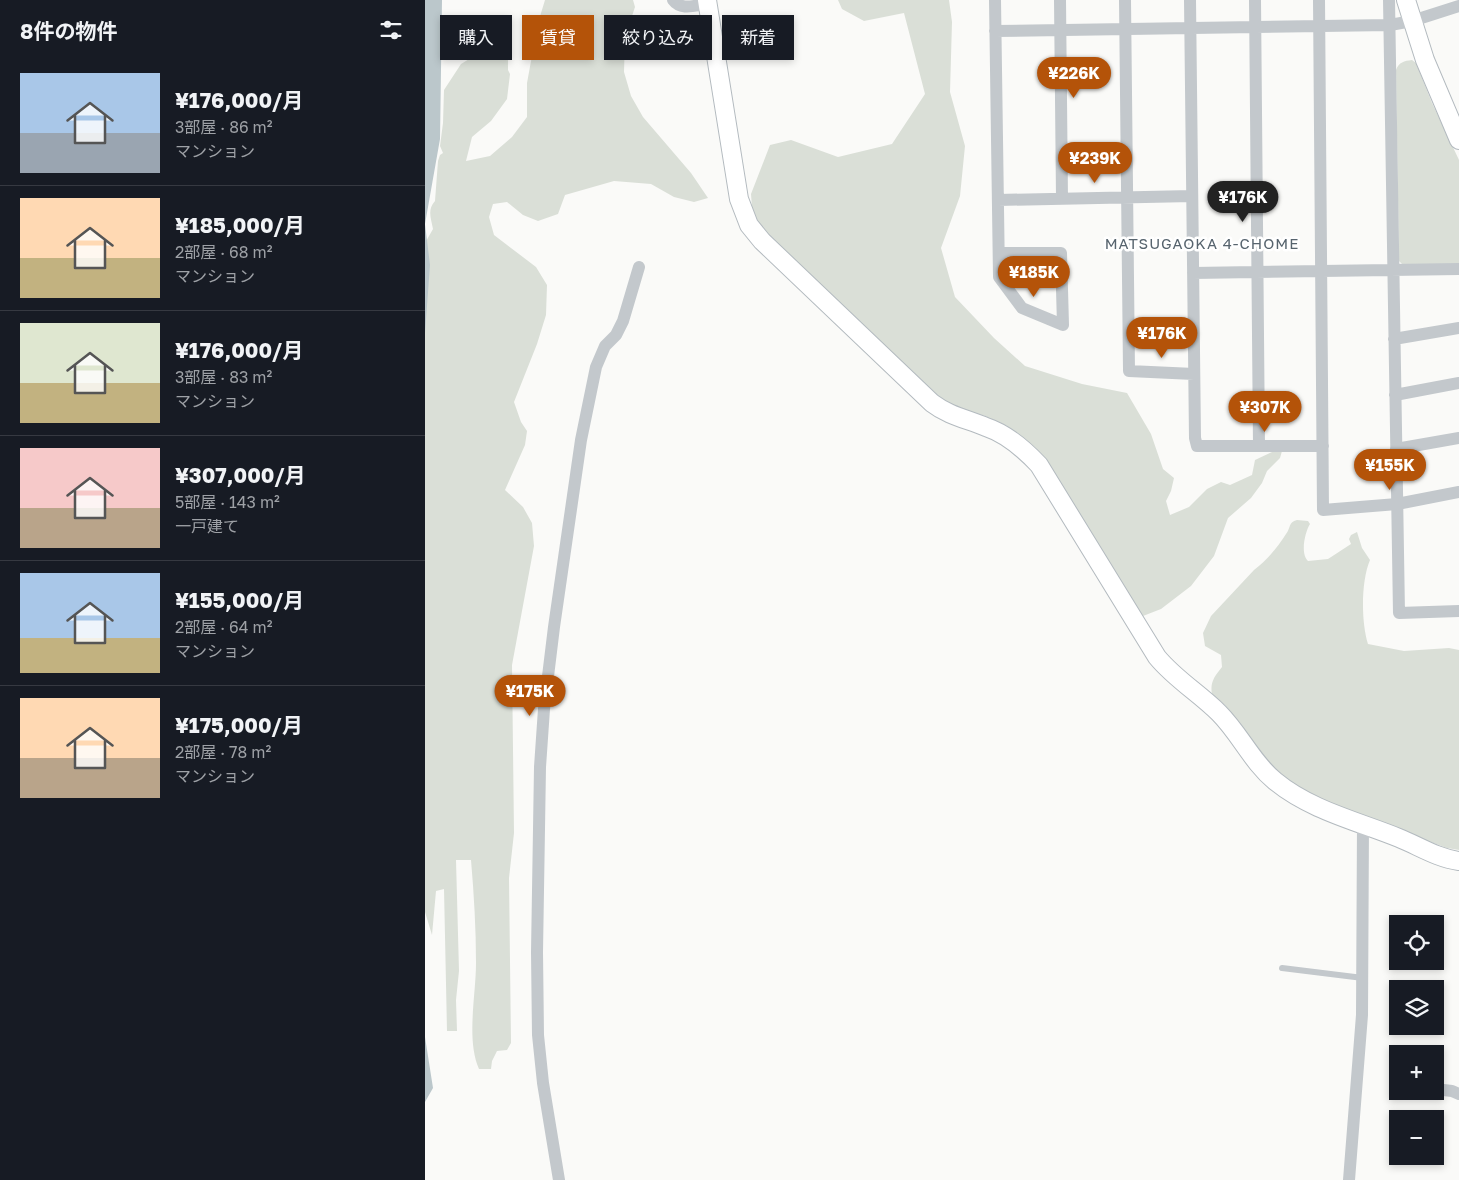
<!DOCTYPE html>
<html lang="ja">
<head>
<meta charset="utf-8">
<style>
  body { margin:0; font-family:"Golos Text","Noto Sans JP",sans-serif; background:#20242c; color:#f1f3f6; height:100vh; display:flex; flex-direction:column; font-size:19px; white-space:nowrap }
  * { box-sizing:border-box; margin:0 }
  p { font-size:16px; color:#9ea1a6 }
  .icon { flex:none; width:28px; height:28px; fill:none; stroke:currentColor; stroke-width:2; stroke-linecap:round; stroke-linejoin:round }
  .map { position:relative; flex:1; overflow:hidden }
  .sheet { display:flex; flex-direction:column; background:#171b24; width:425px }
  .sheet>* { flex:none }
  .banner { position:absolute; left:15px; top:15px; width:475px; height:45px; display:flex; gap:10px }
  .buttons { position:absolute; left:964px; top:915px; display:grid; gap:10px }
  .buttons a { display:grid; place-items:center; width:55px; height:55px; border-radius:0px; background:#171b24; box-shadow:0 2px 8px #0003; font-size:25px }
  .price { position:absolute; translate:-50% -42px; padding:0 11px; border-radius:18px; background:#b45309; color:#fff; font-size:16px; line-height:32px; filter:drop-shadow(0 1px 2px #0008) }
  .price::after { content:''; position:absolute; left:50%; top:30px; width:15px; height:11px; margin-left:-8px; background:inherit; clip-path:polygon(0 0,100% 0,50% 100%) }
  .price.active { background:#222; color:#fff }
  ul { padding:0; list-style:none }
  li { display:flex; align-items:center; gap:15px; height:125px; padding:0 20px }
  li+li { border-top:1px solid #363941 }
  li span { display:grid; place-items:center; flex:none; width:140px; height:100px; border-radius:0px; color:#555 }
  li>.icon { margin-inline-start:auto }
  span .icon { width:60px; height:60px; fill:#fffc; stroke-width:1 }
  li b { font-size:21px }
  h2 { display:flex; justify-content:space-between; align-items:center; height:60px; padding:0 20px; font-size:21px }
  .chip { padding:0 18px; border-radius:0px; background:#171b24; box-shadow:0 2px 8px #0003; font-size:18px; line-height:45px }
  .chip.active { background:#b45309; color:#fff }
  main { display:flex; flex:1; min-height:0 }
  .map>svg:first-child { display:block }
  .green { fill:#dadfd7 }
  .water { fill:#bbc7cb }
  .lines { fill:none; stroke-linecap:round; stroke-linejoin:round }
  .secondary-casing { stroke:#b3babf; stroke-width:20 }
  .lane { stroke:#c3c8cc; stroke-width:6 }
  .street { stroke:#c3c8cc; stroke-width:12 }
  .secondary { stroke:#fff; stroke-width:18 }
  .labels { text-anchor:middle; stroke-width:5; stroke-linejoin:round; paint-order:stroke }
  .neighbourhood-label { font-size:15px; letter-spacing:1px; fill:#57646e; stroke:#fff }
</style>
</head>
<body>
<main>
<section class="sheet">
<h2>8件の物件<svg class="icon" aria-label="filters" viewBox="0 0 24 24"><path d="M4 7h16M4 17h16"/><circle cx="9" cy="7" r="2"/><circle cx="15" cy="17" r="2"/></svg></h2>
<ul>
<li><span style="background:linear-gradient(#a9c7e8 60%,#9aa5b1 0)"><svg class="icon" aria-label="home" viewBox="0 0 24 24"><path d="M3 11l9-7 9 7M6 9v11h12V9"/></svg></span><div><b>¥176,000/月</b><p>3部屋 · 86 m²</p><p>マンション</p></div></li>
<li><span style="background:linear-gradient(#ffd9b3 60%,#c2b280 0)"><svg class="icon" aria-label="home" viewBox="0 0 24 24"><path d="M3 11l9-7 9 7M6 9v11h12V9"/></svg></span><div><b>¥185,000/月</b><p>2部屋 · 68 m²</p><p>マンション</p></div></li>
<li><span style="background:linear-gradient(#dfe7d0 60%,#c2b280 0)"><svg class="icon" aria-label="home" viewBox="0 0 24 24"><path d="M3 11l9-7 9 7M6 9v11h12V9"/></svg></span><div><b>¥176,000/月</b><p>3部屋 · 83 m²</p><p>マンション</p></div></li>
<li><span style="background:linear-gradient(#f6c9c9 60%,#b9a48a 0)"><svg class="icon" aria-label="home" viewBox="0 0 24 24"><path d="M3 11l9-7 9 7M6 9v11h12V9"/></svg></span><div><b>¥307,000/月</b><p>5部屋 · 143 m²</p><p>一戸建て</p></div></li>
<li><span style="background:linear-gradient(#a9c7e8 65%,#c2b280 0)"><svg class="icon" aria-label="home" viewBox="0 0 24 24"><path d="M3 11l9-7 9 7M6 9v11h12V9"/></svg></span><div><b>¥155,000/月</b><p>2部屋 · 64 m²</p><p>マンション</p></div></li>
<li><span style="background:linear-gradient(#ffd9b3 60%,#b9a48a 0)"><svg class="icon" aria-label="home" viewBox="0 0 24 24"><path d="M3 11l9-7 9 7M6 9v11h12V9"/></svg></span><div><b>¥175,000/月</b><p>2部屋 · 78 m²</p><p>マンション</p></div></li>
</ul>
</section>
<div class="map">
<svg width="1034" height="1180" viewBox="0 0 1034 1180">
  <rect width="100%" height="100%" fill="#fafaf8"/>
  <path class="green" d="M 120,0 L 208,0 L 210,7 L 200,37 L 199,72 L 206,96 L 218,117 L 266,173 L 283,198 L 269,202 L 249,197 L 226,184 L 189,181 L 140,195 L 133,214 L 113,221 L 98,215 L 82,202 L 68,204 L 64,217 L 69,235 L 111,267 L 122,285 L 121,315 L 112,344 L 89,402 L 96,422 L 102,431 L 100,445 L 80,490 L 98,507 L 107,523 L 109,546 L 87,665 L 89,833 L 84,878 L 86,1043 L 82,1050 L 72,1051 L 67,1061 L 66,1069 L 54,1069 C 41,1039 51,996 51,963 C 51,929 49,895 46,860 L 31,860 L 34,971 L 31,1000 L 32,1031 L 22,1031 L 19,889 L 11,891 L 7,935 L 0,912 L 0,243 L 8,229 C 6,218 2,210 10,201 L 13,161 L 15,155 L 18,153 L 15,146 L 18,123 L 19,90 L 36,64 L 49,56 L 58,37 L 67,40 L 76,35 L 82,36 L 86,40 L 83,52 L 83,70 L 85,74 L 82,99 L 66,121 L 47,137 L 41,161 L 65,156 L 87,137 L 102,117 L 102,83 L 113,23 Z
    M 413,0 L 524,0 L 527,22 L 525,92 L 540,146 L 535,196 L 516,248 L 530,297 L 569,338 L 600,366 L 657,384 L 702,393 L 726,434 L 738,469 L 749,478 L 746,491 L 741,501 L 745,515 L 764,507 L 782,489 L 796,482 L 805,485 L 827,475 L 830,460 L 849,451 L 857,451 L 855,458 L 842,471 L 837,483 L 826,498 L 803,518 L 789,556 L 766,586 L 736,609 L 718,616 L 605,445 L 582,426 L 558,415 L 538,413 L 508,396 L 361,260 L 328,220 L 326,194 L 345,145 L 366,140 L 413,157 L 467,144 L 500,94 L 479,13 L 439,21 L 417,9 Z
    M 987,60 L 991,63 L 1007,103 L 1034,160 L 1034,264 L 978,265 L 974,261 L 971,70 C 974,62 979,61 987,60 Z
    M 872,520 L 883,521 L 885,524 C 880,532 875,554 883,561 L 903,559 L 926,544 L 924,539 L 926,535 L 932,532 L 937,548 L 945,560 C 936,581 936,622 943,644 L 979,651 L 1024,648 L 1034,650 L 1034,850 L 1022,848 L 897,802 L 869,788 L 852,772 L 831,747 L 800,705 L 788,699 C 784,684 788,678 797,667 L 796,655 L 780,646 L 778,633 L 786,616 L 829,570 C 841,561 853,547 861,534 C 866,528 863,522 872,520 Z"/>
  <path class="water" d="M 0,0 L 17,0 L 15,139 L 0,224 L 5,265 L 0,333 Z
    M 0,1037 L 8,1088 L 0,1102 Z"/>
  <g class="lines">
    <defs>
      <path id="secondary" d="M 282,0 L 314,199 L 324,225 L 337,241 L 507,403 C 524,416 542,419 561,427 C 582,434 599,449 614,465 L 732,657 C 750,679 774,693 794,713 C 815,734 827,762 850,781 C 885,810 932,821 974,838 C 994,846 1012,858 1034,861
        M 981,0 L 1000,60 L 1034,140"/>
    </defs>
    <use href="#secondary" class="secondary-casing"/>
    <path class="lane" d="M 857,968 L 938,978"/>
    <path class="street" d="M 248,0 C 256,11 271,5 283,4
      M 570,0 L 574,277 L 597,308 L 638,325 L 636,253 L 574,253
      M 635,0 L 637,198
      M 700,0 L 704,371 L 769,374
      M 765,0 L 770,438 L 772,446 L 898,446
      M 830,0 L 834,446
      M 894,0 L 898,510 L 972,504 L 1034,492
      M 964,0 L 974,613 L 1034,611
      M 570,31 L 965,25 L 987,21 L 1034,6
      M 573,200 L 767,196
      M 768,273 L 1034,269
      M 969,339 L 1034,328
      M 970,395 L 1034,383
      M 971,449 L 1034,438
      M 1010,1089 L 1027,1091 L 1034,1094
      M 134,1180 L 118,1083 L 113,1035 L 112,952 L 115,767 L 119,709 L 129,627 L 156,440 L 171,367 L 180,346 L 191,335 L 198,321 L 214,267
      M 924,1180 L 937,1015 L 938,824"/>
    <use href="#secondary" class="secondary"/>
  </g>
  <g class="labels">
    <g class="neighbourhood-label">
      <text x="777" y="249">MATSUGAOKA 4-CHOME</text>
    </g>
  </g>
</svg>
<div class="buttons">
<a><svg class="icon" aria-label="locate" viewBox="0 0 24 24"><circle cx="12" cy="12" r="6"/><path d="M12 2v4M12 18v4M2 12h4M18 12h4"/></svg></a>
<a><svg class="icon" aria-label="layers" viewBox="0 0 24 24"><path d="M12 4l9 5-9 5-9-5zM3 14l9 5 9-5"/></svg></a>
<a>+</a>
<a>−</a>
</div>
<b class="price" style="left:649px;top:99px">¥226K</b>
<b class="price" style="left:670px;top:184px">¥239K</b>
<b class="price active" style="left:818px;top:223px">¥176K</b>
<b class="price" style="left:609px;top:298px">¥185K</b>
<b class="price" style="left:737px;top:359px">¥176K</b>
<b class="price" style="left:840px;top:433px">¥307K</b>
<b class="price" style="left:965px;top:491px">¥155K</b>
<b class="price" style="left:105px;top:717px">¥175K</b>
<div class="banner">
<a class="chip">購入</a>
<a class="chip active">賃貸</a>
<a class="chip">絞り込み</a>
<a class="chip">新着</a>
</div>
</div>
</main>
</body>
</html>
